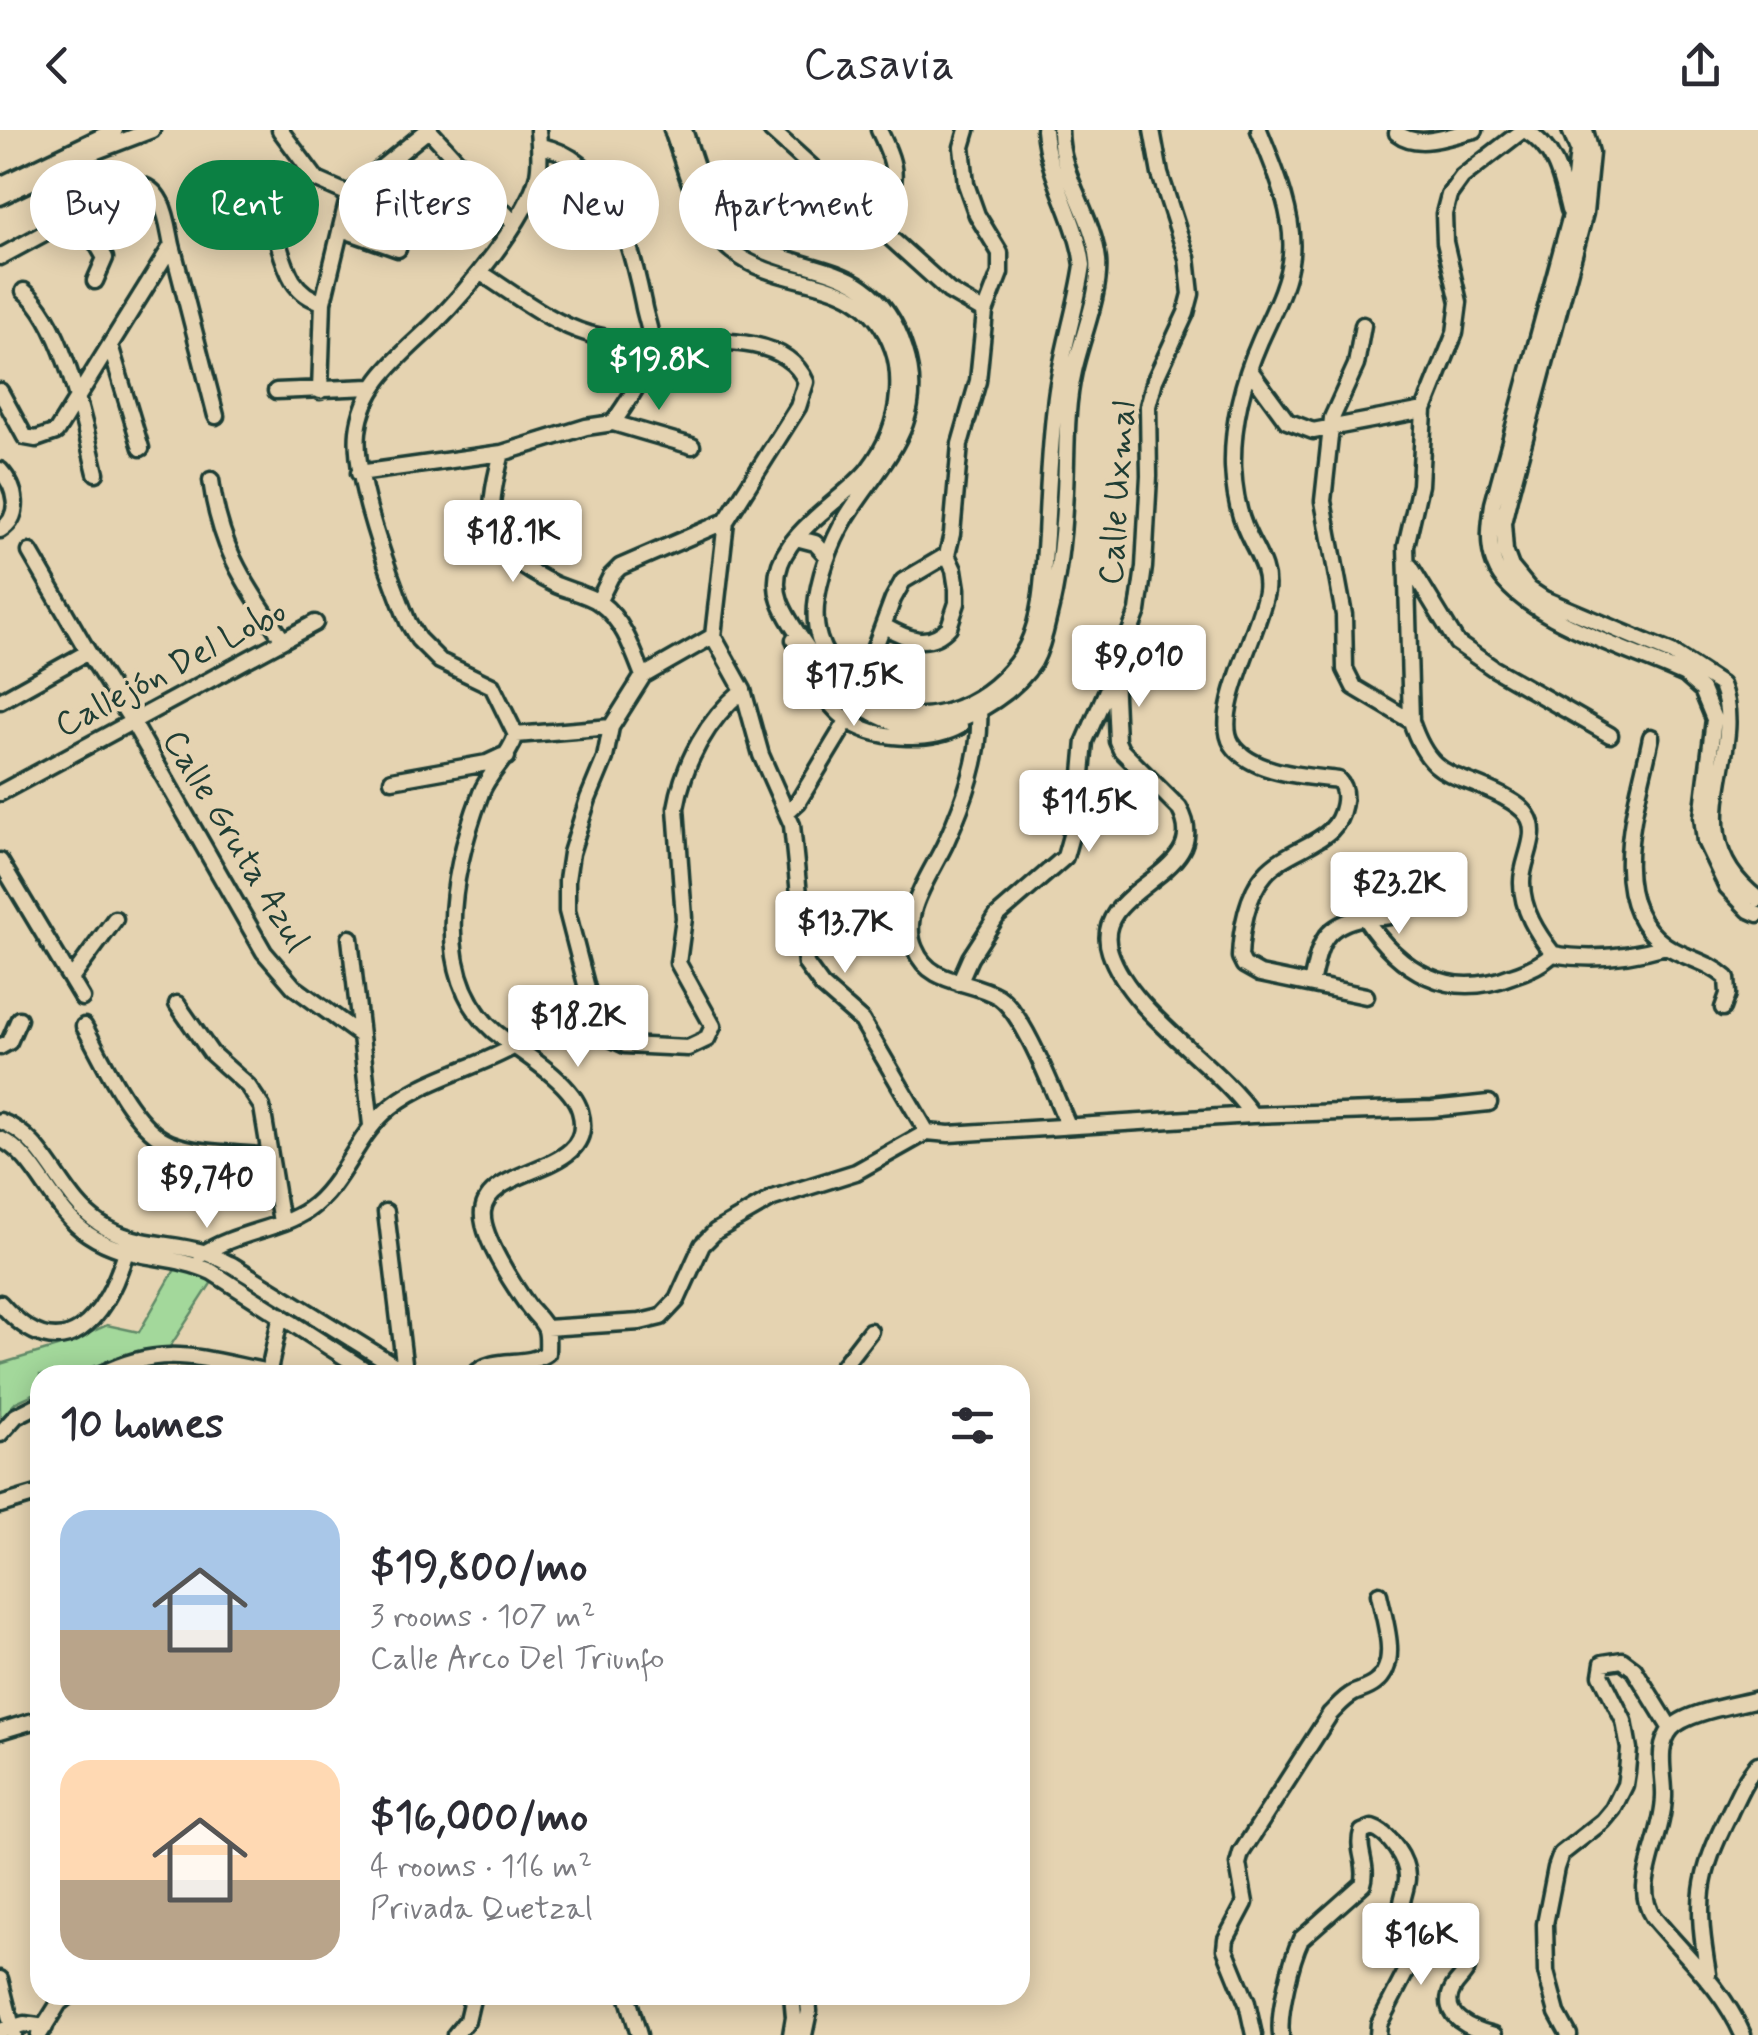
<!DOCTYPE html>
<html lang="en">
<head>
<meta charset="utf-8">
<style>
  body { margin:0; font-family:Mynerve,sans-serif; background:#f7f7f7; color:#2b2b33; height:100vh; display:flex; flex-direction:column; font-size:38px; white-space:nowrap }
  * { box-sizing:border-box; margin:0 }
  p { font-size:32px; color:#7c7c81 }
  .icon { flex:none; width:55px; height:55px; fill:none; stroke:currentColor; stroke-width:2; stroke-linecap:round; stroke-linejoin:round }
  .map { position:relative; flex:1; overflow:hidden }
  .drawer { position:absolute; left:30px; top:1235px; width:1000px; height:640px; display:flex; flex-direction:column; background:#fff; border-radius:30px; box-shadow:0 5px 25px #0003 }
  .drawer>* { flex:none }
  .guide { position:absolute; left:30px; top:30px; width:1000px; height:90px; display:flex; gap:20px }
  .price { position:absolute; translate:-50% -85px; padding:0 22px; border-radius:10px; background:#fff; color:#222; font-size:32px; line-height:65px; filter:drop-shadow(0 2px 5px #0008) }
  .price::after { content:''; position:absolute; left:50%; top:60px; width:30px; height:22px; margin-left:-15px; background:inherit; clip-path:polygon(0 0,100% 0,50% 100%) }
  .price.on { background:#0b8043; color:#fff }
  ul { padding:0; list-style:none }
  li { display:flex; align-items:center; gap:30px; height:250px; padding:0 30px }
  li span { display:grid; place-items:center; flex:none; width:280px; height:200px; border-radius:30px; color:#555 }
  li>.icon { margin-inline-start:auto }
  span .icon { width:120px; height:120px; fill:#fffc; stroke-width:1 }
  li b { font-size:42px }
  h2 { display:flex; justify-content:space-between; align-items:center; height:120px; padding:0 30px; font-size:42px }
  .chip { padding:0 35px; border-radius:45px; background:#fff; box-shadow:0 5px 25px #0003; font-size:35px; line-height:90px }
  .chip.on { background:#0b8043; color:#fff }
  header { display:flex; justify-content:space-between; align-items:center; height:130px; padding:0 30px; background:#fff; font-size:45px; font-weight:600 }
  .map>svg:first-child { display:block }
  .green { fill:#a3d89b; stroke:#618a68; stroke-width:2.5 }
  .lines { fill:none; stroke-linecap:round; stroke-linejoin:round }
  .minor-casing { stroke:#1f3d34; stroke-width:21 }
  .minor { stroke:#e5d3b1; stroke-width:14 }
  .labels { text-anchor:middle; stroke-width:9; stroke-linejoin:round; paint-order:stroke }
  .street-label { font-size:35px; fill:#1f3d34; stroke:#e5d3b1 }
</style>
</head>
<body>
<header><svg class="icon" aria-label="back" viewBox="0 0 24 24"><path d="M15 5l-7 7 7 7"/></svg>Casavia<svg class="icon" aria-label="share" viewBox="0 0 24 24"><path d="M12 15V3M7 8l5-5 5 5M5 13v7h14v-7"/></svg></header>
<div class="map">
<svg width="1758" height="1905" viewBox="0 0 1758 1905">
  <rect width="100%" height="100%" fill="#e5d3b1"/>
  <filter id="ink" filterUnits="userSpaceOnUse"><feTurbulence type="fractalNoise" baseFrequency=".01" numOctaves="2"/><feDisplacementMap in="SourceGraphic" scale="20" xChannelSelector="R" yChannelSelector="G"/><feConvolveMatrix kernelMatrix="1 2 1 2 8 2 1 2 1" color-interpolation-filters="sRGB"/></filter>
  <g filter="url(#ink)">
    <path class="green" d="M 177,1136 L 214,1149 L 168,1220 L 94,1236 L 74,1245 L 40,1245 L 40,1261 L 16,1272 L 0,1290 L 0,1234 L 57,1217 L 107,1195 L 139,1202 Z"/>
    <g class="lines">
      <defs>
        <path id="minor" d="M 280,0 L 317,50 L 349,64
          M 429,0 L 513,92
          M 672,0 C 686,40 698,93 732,121 C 787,165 863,136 893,219 C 898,233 899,248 898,264 C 896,293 886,317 868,340 C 839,376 760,413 780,471 C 786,488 800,507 811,523 C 855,583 910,622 984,577 C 1003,566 1022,551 1034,532 C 1041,519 1045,503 1048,489 C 1059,447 1063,404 1065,361 C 1067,321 1065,281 1074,241 C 1081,209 1101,162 1098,130 C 1093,84 1060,47 1060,0
          M 684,0 C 695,31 704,72 728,96 C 786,154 872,115 905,220 C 927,288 888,325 853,377 C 835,403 822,436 817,467 C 812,498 820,521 840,544 C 852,558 869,574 887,581 C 941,600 1003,563 1027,516 C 1043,482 1043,442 1046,405 C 1048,362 1050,319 1055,276 C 1059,229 1076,183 1083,135 C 1077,88 1048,48 1044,0
          M 771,0 L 949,161 L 985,182
          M 1152,0 L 1160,44 L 1187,128 L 1191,164 L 1186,183 L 1155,250 L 1148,276 L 1149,346 L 1144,437 L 1138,481 L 1114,543 L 1117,611 L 1121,620 L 1179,678 C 1218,746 1088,756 1110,822 C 1130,883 1217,933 1252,985
          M 1259,0 C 1274,37 1295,84 1291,125 C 1288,155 1272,184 1260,211 C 1243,250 1232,295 1233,337 C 1234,359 1238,384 1248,404 C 1256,422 1269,439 1266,461 C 1261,498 1212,583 1232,614 C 1251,644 1306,646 1338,650 C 1350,662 1343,688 1331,700 C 1313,717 1283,723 1265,744 C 1247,764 1241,801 1240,827 L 1244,835 L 1260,844 L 1366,866
          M 1523,0 L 1462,47 L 1449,65 L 1444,84 L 1445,112 L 1459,172 L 1455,203 L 1424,280 L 1420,355 L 1406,416 L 1411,591 C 1431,651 1453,641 1502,666 C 1511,671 1521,676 1527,685 C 1541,705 1521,731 1522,753 C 1522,780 1537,803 1553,824
          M 1525,0 C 1556,19 1561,47 1569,80
          M 1570,0 L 1578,20 L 1571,85 L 1493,374 C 1490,394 1487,415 1495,435 C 1514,486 1637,522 1685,545 L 1702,560 L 1714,589 L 1702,687 L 1705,711 L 1727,757 L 1749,780 L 1758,784
          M 1585,0 L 1591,23 L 1585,83 L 1510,364 L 1503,393 L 1505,421 L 1511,437 L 1529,459 L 1544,469 L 1672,523 L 1721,555 C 1749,623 1672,704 1758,769
          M 1397,3 C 1419,20 1451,5 1475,0
          M 0,55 L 115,0
          M 250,63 C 288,90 271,160 323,172
          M 0,67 L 94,22 L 152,0
          M 80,84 L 105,128 L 95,151
          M 876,96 C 897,51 901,46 879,0
          M 341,99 L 398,119
          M 172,115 L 216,286
          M 0,127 L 135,54 C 165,57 167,92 172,115 L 56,302 L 36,309 L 25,307 L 0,261
          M 481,143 C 514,164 551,193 589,204 C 609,209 629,213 650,213 C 696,214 783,198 806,252 L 798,277 L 726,391 L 713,506 L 643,546 L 611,597 L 605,628 L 588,669 L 571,723 L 567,750 L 567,781 L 590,870 L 602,899 L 610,908 L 625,915 L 688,918 L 707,909 L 713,896 L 678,833 L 684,788 L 676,678 C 684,632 707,590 743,560
          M 24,161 C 64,192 84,294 96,343
          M 1363,195 L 1356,235 L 1332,288 L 1323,371 L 1344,485 L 1345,539 L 1354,557 L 1411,591
          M 110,215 L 141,318
          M 1249,239 L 1287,291 L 1313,301 L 1424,280
          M 276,261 L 371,257
          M 320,261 L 323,172 L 349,64 L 428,0
          M 613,293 L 692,316
          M 502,323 C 483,393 487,422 556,455 C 570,461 587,464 600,473 C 623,490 633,520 643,546
          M 0,340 C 16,357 23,386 0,400
          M 359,343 L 502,323 L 586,297 L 613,293 C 628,271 647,245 651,218 C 653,204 645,187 643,173 C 631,114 610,29 540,16
          M 211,350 C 220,420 245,453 283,510
          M 796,408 L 815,413 L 827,426
          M 30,422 L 88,522
          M 1410,436 L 1457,513 L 1493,538 L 1610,605
          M 598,472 L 611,446 L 620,437 L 726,391
          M 884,496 C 907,509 929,519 949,497 L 957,473 L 957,459 L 954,440 L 947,425 L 952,404 L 960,314 L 978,251 L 985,182 L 1000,143 L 1000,123 L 977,85 L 966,54 L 962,17 L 967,0
          M 713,506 L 743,560 L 761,625 L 792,695 L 806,834 L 822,856 L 862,891 L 927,1002
          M 794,510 C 806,536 823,572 846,589 C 874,610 930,613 960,596
          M 860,557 L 893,469 L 903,451 L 947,425
          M 0,571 L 88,522 L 132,591 L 264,822 L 294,857 L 360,905
          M 979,580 C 982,624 964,672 946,712 C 932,743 899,784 915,819 C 930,856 970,849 999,867 C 1025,885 1054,964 1068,995
          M 516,605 L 611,597
          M 1651,607 C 1639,669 1601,770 1665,815 C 1684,828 1708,831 1727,848 L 1728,864 L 1723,878
          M 392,650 L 487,633 L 502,626 L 507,627
          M 0,663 L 315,493
          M 788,681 L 798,672 L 850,586
          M 0,731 L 82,868
          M 1364,787 C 1381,787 1395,790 1404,774
          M 350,808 L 371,995
          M 71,849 L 115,789
          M 959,853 L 970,828 L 997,786 L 1065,727 L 1079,677 L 1085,611 L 1114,544
          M 1311,854 C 1320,814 1321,796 1364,787 C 1399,841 1449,871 1511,846 C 1527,841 1541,835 1553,824 C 1591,831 1628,827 1666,816
          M 177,874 L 211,923 L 248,956 L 262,977 L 281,1092
          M 84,896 C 104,931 132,998 170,1013 C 200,1025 238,1023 270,1027
          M 0,917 L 9,912 L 19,889
          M 0,991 C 48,1009 59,1067 100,1094 C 133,1116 167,1112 203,1122 C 213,1125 223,1131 232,1135 L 410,1245
          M 0,1009 C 37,1025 51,1080 88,1104 C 128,1131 170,1123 212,1142 L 373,1245
          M 386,1082 L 405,1241
          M 201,1125 C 235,1102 279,1100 308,1080 C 342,1056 354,1011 384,983 C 419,950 473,940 515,916
          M 0,1173 C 64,1247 107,1187 127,1118
          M 546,1198 L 640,1192 L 661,1187 L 677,1170 L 702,1115 L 716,1101 L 773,1068 L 856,1042 L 927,1002 L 949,1004 L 1252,985 L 1432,979 L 1489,973
          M 99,1245 C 164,1212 201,1229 269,1242
          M 268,1245 L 281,1185
          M 474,1245 C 494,1224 525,1239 547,1223 C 547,1216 548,1207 546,1200 C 543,1191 533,1183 528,1176 C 514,1156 480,1105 483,1081 C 489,1033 599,1046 580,981 C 573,954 526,925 504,909 C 426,854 453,738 481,663 C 489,642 509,628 516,605 L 492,556 L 440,531 L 418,509 L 408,492 C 390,446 353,350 358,302 C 363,253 401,226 434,194 C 466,162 527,89 538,45 C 541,31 539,14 538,0
          M 836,1245 L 870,1201
          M 0,1304 L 16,1286 L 40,1274
          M 0,1375 L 40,1363
          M 0,1601 L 40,1589
          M 1708,1844 C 1696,1771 1697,1748 1730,1682 C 1738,1665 1745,1648 1758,1634
          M 0,1849 L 14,1905
          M 627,1865 L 639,1905
          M 0,1901 L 24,1894 L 45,1897
          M 39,1905 L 59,1873 L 69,1865
          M 455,1905 L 467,1890 L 473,1865
          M 791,1905 L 794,1887 L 792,1865
          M 804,1905 L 809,1881 L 807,1865
          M 1254,1905 L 1247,1873 L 1225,1819 L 1226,1809 L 1245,1773 L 1238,1734 L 1241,1723 L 1330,1584 C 1338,1576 1344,1568 1354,1563 C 1361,1560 1369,1558 1375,1553 C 1401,1534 1384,1490 1379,1464
          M 1281,1905 C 1278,1883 1291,1830 1301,1809 L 1363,1754 C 1369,1735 1356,1720 1362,1702 L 1372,1698 C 1389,1703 1408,1730 1407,1749 C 1406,1765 1393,1782 1410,1795 C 1421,1803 1437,1801 1449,1805 L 1461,1821 L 1467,1839 C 1463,1847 1457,1851 1453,1858 C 1437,1887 1474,1900 1494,1905
          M 1378,1905 L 1379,1894 L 1427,1801
          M 1569,1905 L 1557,1883 L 1546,1842 L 1545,1794 L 1556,1738 L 1561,1724 L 1603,1691 L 1613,1679 L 1625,1655 L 1627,1642 L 1629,1619 L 1624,1591 L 1601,1545 L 1603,1533 L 1622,1530 L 1634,1539 L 1671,1599
          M 1743,1905 C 1722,1857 1686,1827 1653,1787 C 1647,1778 1645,1769 1645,1758 C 1647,1728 1663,1699 1664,1667 C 1665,1646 1655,1618 1671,1599 C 1685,1582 1736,1575 1758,1569"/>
      </defs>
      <use href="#minor" class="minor-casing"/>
      <use href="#minor" class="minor"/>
    </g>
  </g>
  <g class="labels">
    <g class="street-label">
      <text transform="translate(1116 363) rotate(-86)" y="12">Calle Uxmal</text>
      <text transform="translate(170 537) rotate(-28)" y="12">Callejón Del Lobo</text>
      <text transform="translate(237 710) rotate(59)" y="12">Calle Gruta Azul</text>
    </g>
  </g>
</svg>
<b class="price on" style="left:659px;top:283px">$19.8K</b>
<b class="price" style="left:513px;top:455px">$18.1K</b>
<b class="price" style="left:1139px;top:580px">$9,010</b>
<b class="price" style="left:854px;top:599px">$17.5K</b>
<b class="price" style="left:1089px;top:725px">$11.5K</b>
<b class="price" style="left:1399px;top:807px">$23.2K</b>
<b class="price" style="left:845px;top:846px">$13.7K</b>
<b class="price" style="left:578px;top:940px">$18.2K</b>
<b class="price" style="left:207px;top:1101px">$9,740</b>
<b class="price" style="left:1421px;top:1858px">$16K</b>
<div class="guide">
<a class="chip">Buy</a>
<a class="chip on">Rent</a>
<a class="chip">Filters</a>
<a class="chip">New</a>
<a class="chip">Apartment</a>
</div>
<section class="drawer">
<h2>10 homes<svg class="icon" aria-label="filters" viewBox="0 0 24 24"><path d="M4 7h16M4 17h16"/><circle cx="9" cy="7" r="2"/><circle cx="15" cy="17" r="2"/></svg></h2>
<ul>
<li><span style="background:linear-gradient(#a9c7e8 60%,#b9a48a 0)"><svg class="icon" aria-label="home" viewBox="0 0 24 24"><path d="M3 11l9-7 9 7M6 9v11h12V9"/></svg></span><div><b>$19,800/mo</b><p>3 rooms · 107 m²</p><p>Calle Arco Del Triunfo</p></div></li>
<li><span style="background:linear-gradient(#ffd9b3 60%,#b9a48a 0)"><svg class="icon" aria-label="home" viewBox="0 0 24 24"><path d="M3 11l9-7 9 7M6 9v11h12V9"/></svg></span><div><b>$16,000/mo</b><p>4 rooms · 116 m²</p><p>Privada Quetzal</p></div></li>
</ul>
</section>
</div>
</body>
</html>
